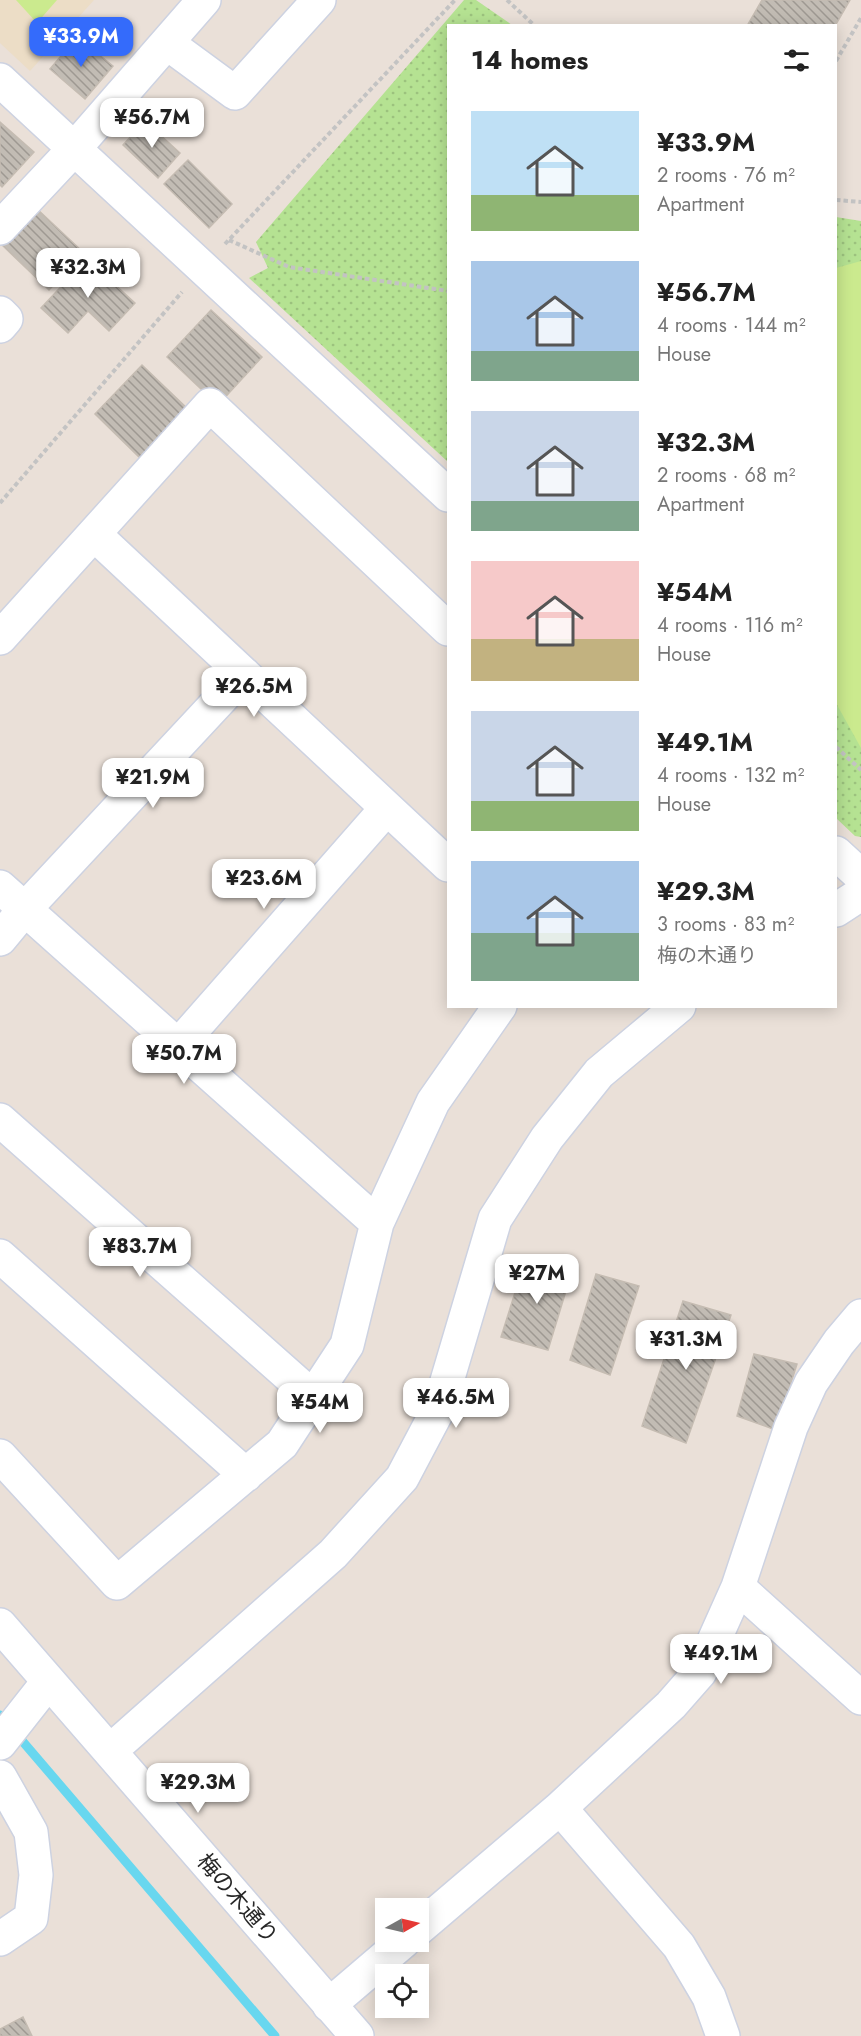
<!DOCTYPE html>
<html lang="en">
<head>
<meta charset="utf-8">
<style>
  body { margin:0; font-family:Jost,"Noto Sans JP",sans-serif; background:#f2f2f2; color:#222; height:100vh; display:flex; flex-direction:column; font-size:22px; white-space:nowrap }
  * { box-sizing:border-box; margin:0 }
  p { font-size:20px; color:#767676 }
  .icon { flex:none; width:33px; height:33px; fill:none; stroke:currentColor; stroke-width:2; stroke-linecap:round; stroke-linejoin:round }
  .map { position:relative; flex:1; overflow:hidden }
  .panel { position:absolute; left:447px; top:24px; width:390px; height:984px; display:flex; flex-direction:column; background:#fff; border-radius:0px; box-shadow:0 3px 15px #0003 }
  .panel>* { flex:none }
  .needle { width:39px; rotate:82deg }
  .fabs { position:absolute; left:375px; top:1898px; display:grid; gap:12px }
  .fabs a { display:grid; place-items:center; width:54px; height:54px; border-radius:0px; background:#fff; box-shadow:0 3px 15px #0003; font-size:30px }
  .price { position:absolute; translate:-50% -51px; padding:0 14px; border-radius:12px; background:#fff; color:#222; font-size:20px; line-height:39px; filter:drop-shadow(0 2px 3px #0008) }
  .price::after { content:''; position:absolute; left:50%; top:36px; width:18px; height:14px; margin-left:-9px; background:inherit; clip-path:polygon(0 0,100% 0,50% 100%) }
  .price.current { background:#346bfb; color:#fff }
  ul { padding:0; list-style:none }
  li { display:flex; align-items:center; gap:18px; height:150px; padding:0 24px }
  li span { display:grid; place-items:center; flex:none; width:168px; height:120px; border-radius:0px; color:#555 }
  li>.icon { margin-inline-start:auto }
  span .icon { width:72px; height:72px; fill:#fffc; stroke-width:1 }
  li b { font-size:26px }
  h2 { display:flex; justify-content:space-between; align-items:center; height:72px; padding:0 24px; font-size:26px }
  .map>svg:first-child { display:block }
  .education { fill:#ecddc6 }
  .park { fill:url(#park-dots) }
  .pitch { fill:#cbea8e }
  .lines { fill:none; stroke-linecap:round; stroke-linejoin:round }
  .stream { stroke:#68d7ef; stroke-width:9 }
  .building { fill:url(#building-back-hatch); stroke:#c5bcb2; stroke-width:1.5 }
  .street-casing { stroke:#cdd2e1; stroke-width:36 }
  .secondary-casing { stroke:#cdd2e1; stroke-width:36 }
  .path { stroke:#c3c3c3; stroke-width:4; stroke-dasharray:4.5 3; stroke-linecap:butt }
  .street { stroke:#fff; stroke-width:33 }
  .secondary { stroke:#fff; stroke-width:33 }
  .labels { text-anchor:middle; stroke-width:4.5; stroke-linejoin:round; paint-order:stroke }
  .street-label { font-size:22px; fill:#272727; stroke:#fff }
</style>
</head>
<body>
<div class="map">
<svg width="861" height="2036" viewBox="0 0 861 2036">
  <defs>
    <pattern id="park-dots" width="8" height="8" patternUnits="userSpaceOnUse" patternTransform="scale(1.5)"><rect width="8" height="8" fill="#b5e292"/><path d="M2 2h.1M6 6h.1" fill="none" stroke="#9cc27e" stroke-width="1.8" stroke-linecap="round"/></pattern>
    <pattern id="building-back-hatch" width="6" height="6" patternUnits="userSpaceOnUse" patternTransform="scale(1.5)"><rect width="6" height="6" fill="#c2bcb4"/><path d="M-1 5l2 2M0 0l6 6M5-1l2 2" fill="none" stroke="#9e9992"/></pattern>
  </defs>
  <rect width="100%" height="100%" fill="#eae0d8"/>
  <path class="education" d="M 0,0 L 94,0 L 30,71 L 0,43 Z"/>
  <path class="park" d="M 464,0 L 476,0 L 512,25 L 448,26 L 448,462 L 249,278 L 268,268 L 256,242 Z
    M 836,217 L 861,221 L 861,837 L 855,836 L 836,818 Z"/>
  <path class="pitch" d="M 16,0 L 57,0 L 37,23 Z
    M 861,261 L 861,748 L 836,703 L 836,268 Z"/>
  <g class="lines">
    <path class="stream" d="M 0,1715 L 275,2036"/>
  </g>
  <path class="building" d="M 762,0 L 850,0 L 835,26 L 747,26 Z
    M 77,37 L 113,66 L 85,99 L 50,69 Z
    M 145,121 L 180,153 L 158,178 L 123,145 Z
    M 0,122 L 34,152 L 2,187 L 0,185 Z
    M 188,160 L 232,204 L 209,228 L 164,184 Z
    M 36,208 L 84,253 L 49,290 L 1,244 Z
    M 87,259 L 135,303 L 109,331 L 88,311 L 68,333 L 41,308 Z
    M 211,310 L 262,357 L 218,405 L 167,357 Z
    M 142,365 L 191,412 L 144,462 L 95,414 Z
    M 525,1261 L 572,1271 L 548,1350 L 501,1337 Z
    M 596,1274 L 639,1286 L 610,1375 L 570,1360 Z
    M 683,1301 L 731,1315 L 686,1443 L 642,1426 Z
    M 754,1354 L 797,1364 L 776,1430 L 737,1416 Z
    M 23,2017 L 32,2036 L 0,2036 L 0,2029 Z"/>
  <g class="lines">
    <defs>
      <path id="street" d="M 167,43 L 235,93 L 319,0
        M 0,228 L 74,149 L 204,0
        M 0,313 L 6,319 L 0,326
        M 94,534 L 448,865
        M 0,638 L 210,405 L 448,629
        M 0,887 L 377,1223
        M 0,939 L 24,910 L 244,674
        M 178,1046 L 387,808
        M 0,1120 L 313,1397
        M 0,1256 L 246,1475
        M 0,1456 L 117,1583 L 282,1444 L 347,1345 L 377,1223 L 433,1102 L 500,1006
        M 738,1587 L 861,1698
        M 0,1743 L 48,1682
        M 0,1777 L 31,1832 L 36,1875 L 31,1918 L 0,1939
        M 560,1808 L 679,1946 L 709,1997 L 723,2036
        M 418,1929 L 560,1808 L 671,1705 L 700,1672 L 738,1587 L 791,1427 L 811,1383 L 839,1342 L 861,1316
        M 329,2005 L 404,1941"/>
      <path id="secondary" d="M 0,80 L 448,495
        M 836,853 L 861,876
        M 836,910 L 861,894
        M 0,1625 L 357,2036
        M 110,1751 L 333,1554 L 402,1478 L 439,1408 L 495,1219 L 547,1138 L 599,1073 L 679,1006"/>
    </defs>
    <use href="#street" class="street-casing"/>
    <use href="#secondary" class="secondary-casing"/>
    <path class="path" d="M 507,0 L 535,26
      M 836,61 L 861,18
      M 836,200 L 861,202
      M 229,240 L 289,267 L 448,291
      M 225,244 L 455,0
      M 0,503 L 182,292
      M 836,747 L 861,770"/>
    <use href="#street" class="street"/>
    <use href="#secondary" class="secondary"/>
  </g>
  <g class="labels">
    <g class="street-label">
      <text transform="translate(238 1898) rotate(49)" y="8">梅の木通り</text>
    </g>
  </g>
</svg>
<div class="fabs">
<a><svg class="needle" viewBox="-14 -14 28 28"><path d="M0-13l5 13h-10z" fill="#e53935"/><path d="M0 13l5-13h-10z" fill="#767676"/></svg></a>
<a><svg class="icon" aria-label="locate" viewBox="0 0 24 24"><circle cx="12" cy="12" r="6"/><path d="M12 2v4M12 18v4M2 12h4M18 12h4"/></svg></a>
</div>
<b class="price current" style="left:81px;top:68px">¥33.9M</b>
<b class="price" style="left:152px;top:149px">¥56.7M</b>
<b class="price" style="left:88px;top:299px">¥32.3M</b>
<b class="price" style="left:254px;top:718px">¥26.5M</b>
<b class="price" style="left:153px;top:809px">¥21.9M</b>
<b class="price" style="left:264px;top:910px">¥23.6M</b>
<b class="price" style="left:184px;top:1085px">¥50.7M</b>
<b class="price" style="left:140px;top:1278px">¥83.7M</b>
<b class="price" style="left:537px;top:1305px">¥27M</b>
<b class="price" style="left:686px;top:1371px">¥31.3M</b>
<b class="price" style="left:456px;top:1429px">¥46.5M</b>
<b class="price" style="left:320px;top:1434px">¥54M</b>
<b class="price" style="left:721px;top:1685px">¥49.1M</b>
<b class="price" style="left:198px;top:1814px">¥29.3M</b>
<section class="panel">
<h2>14 homes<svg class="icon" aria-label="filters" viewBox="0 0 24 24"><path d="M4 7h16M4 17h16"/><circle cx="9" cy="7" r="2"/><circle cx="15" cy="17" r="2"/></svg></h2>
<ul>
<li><span style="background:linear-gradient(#bfe0f5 70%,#8fb573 0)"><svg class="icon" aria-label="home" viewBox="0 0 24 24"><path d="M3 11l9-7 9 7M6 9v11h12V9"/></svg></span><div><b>¥33.9M</b><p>2 rooms · 76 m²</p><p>Apartment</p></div></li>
<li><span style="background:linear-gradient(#a9c7e8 75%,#7fa58c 0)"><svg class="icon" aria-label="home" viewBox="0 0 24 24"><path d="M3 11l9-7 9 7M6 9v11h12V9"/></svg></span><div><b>¥56.7M</b><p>4 rooms · 144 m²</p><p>House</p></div></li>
<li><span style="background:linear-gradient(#c9d6e8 75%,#7fa58c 0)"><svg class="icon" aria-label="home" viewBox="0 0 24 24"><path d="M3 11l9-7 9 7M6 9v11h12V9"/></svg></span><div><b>¥32.3M</b><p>2 rooms · 68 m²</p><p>Apartment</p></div></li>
<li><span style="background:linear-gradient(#f6c9c9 65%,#c2b280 0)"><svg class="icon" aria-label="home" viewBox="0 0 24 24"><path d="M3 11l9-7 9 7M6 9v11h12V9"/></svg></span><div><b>¥54M</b><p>4 rooms · 116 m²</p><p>House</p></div></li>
<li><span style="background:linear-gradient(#c9d6e8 75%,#8fb573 0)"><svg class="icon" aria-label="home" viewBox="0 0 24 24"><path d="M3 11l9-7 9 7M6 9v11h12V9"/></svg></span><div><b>¥49.1M</b><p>4 rooms · 132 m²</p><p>House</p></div></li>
<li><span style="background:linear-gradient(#a9c7e8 60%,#7fa58c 0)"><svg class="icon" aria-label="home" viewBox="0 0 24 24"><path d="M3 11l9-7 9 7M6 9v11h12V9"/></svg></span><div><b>¥29.3M</b><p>3 rooms · 83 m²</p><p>梅の木通り</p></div></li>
</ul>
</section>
</div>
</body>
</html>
